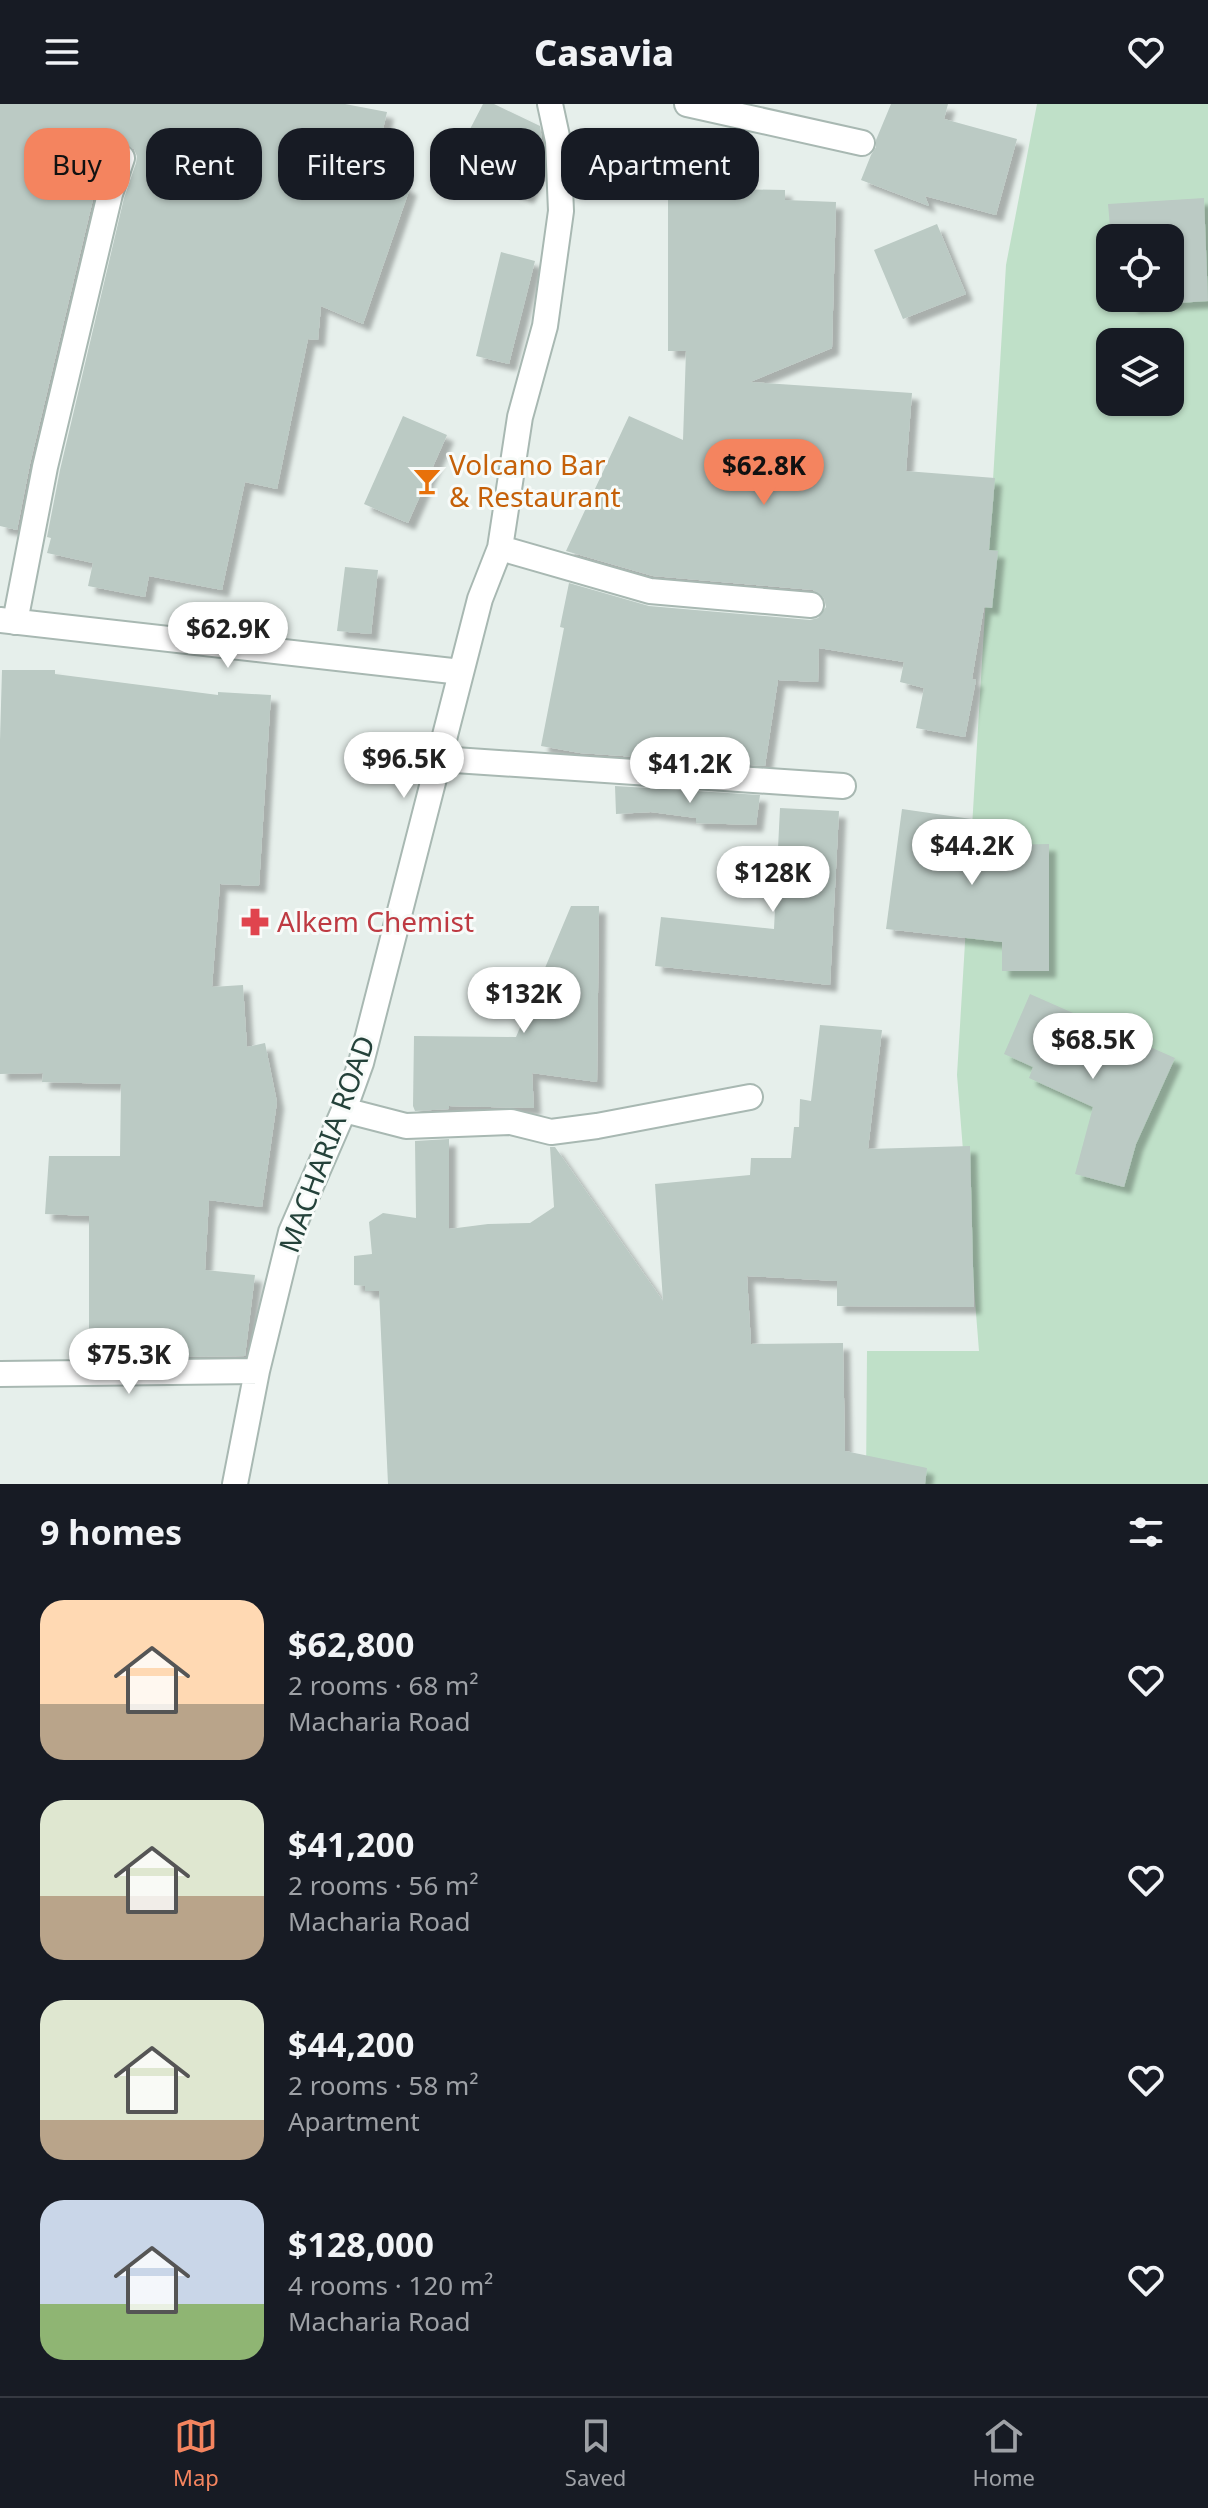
<!DOCTYPE html>
<html lang="en">
<head>
<meta charset="utf-8">
<style>
  body { margin:0; font-family:"Noto Sans",sans-serif; background:#20242c; color:#f1f3f6; height:100vh; display:flex; flex-direction:column; font-size:30px; white-space:nowrap }
  * { box-sizing:border-box; margin:0 }
  p { font-size:26px; color:#9ea1a6 }
  .icon { flex:none; width:44px; height:44px; fill:none; stroke:currentColor; stroke-width:2; stroke-linecap:round; stroke-linejoin:round }
  .map { position:relative; height:1380px; overflow:hidden }
  .details { display:flex; flex-direction:column; background:#171b24; flex:1 }
  .details>* { flex:none }
  .guide { position:absolute; left:24px; top:24px; width:800px; height:72px; display:flex; gap:16px }
  .tools { position:absolute; left:1096px; top:120px; display:grid; gap:16px }
  .tools a { display:grid; place-items:center; width:88px; height:88px; border-radius:16px; background:#171b24; box-shadow:0 2px 6px #0004; font-size:40px }
  .price { position:absolute; translate:-50% -68px; padding:0 18px; border-radius:28px; background:#fff; color:#222; font-size:26px; line-height:52px; filter:drop-shadow(0 2px 4px #0008) }
  .price::after { content:''; position:absolute; left:50%; top:48px; width:24px; height:18px; margin-left:-12px; background:inherit; clip-path:polygon(0 0,100% 0,50% 100%) }
  .price.current { background:#f4845f; color:#111 }
  ul { padding:0; list-style:none }
  li { display:flex; align-items:center; gap:24px; height:200px; padding:0 40px }
  li span { display:grid; place-items:center; flex:none; width:224px; height:160px; border-radius:24px; color:#555 }
  li>.icon { margin-inline-start:auto }
  span .icon { width:96px; height:96px; fill:#fffc; stroke-width:1 }
  li b { font-size:34px }
  h2 { display:flex; justify-content:space-between; align-items:center; height:96px; padding:0 40px; font-size:34px }
  .pill { padding:0 28px; border-radius:24px; background:#171b24; box-shadow:0 2px 6px #0004; font-size:28px; line-height:72px }
  .pill.current { background:#f4845f; color:#111 }
  header { display:flex; justify-content:space-between; align-items:center; height:104px; padding:0 40px; background:#171b24; font-size:36px; font-weight:800 }
  .menu { display:flex; justify-content:space-around; align-items:center; height:112px; border-top:2px solid #363941; background:#171b24; font-size:22px; color:#9ea1a6 }
  .menu a { display:grid; justify-items:center; gap:4px }
  .menu .current { color:#f4845f }
  .map>svg:first-child { display:block }
  .green { fill:#bfe0c8; fill-rule:evenodd }
  .building { fill:#bbcac4; filter:url(#shadow) }
  .lines { fill:none; stroke-linecap:round; stroke-linejoin:round }
  .minor-casing { stroke:#a8b8b2; stroke-width:28 }
  .minor { stroke:#fff; stroke-width:24 }
  .labels { text-anchor:middle; stroke-width:6; stroke-linejoin:round; paint-order:stroke }
  .food-label { font-size:28px; fill:#c56008; stroke:#f7fbf9; text-anchor:start }
  .health-label { font-size:28px; fill:#be3a42; stroke:#f7fbf9; text-anchor:start }
  .street-label { font-size:28px; fill:#24423a; stroke:#f7fbf9 }
</style>
</head>
<body>
<header><svg class="icon" aria-label="menu" viewBox="0 0 24 24"><path d="M4 6h16M4 12h16M4 18h16"/></svg>Casavia<svg class="icon" aria-label="heart" viewBox="0 0 24 24"><path d="M12 20l-8-8c-3-5 5-10 8-4 3-6 11-1 8 4z"/></svg></header>
<div class="map">
<svg width="1208" height="1380" viewBox="0 0 1208 1380">
  <defs>
    <filter id="shadow"><feDropShadow dx="7" dy="7" stdDeviation="2" flood-color="#0004"/></filter>
  </defs>
  <rect width="100%" height="100%" fill="#e6efeb"/>
  <path class="green" d="M 1037,0 L 1208,0 L 1208,1380 L 866,1380 L 867,1247 L 979,1247 L 957,971 L 1006,161 ZM 1110,134 L 1170,134 L 1170,194 L 1110,194 ZM 1110,238 L 1170,238 L 1170,298 L 1110,298 Z"/>
  <path class="building" d="M 0,0 L 345,0 L 387,8 L 373,68 L 410,84 L 363,220 L 321,202 L 318,236 L 308,235 L 277,385 L 245,378 L 222,486 L 149,472 L 145,493 L 88,482 L 93,459 L 47,449 L 51,434 L 47,433 L 60,366 L 124,94 L 136,59 L 137,52 L 134,45 L 126,40 L 113,42 L 108,49 L 95,87 L 30,360 L 17,426 L 0,422 Z
    M 483,0 L 494,0 L 540,22 L 544,51 L 527,93 L 454,56 Z
    M 891,0 L 948,0 L 944,15 L 1017,35 L 996,111 L 925,92 L 929,102 L 861,76 L 871,51 L 876,43 L 876,36 Z
    M 668,38 L 728,38 L 728,85 L 785,86 L 785,96 L 836,98 L 832,244 L 750,278 L 912,289 L 906,367 L 995,374 L 989,446 L 998,447 L 992,504 L 984,503 L 972,575 L 976,576 L 965,633 L 916,624 L 924,584 L 900,578 L 904,558 L 819,544 L 818,578 L 778,576 L 765,662 L 580,649 L 541,642 L 564,524 L 560,523 L 569,479 L 649,502 L 810,516 L 818,514 L 826,503 L 824,494 L 813,486 L 653,472 L 566,447 L 629,312 L 683,336 L 686,247 L 668,247 Z
    M 1204,94 L 1208,197 L 1131,202 L 1130,194 L 1170,194 L 1170,134 L 1111,134 L 1108,100 Z
    M 937,120 L 966,190 L 903,215 L 874,146 Z
    M 501,148 L 535,157 L 509,260 L 476,252 Z
    M 403,312 L 447,331 L 408,419 L 364,400 Z
    M 345,463 L 378,466 L 371,530 L 337,527 Z
    M 2,566 L 55,566 L 55,570 L 218,591 L 218,588 L 271,591 L 259,782 L 220,780 L 212,883 L 243,881 L 247,943 L 265,939 L 277,998 L 262,1103 L 209,1096 L 205,1166 L 255,1171 L 245,1252 L 169,1253 L 170,1245 L 89,1246 L 89,1112 L 45,1110 L 49,1052 L 120,1052 L 121,980 L 42,978 L 43,969 L 0,970 L 0,636 Z
    M 615,682 L 760,691 L 756,721 L 696,719 L 696,714 L 651,708 L 616,710 Z
    M 780,704 L 839,707 L 830,881 L 655,862 L 661,813 L 774,825 Z
    M 902,705 L 999,719 L 996,741 L 1049,740 L 1049,867 L 1002,867 L 1002,838 L 886,825 Z
    M 571,802 L 599,802 L 597,978 L 532,969 L 534,1004 L 449,1002 L 449,1005 L 415,1007 L 413,1002 L 414,932 L 516,933 Z
    M 1030,890 L 1175,954 L 1136,1040 L 1124,1083 L 1075,1070 L 1093,1003 L 1029,974 L 1033,963 L 1004,950 Z
    M 820,921 L 882,926 L 868,1045 L 970,1042 L 974,1203 L 837,1202 L 837,1177 L 747,1172 L 751,1240 L 843,1239 L 845,1347 L 927,1364 L 925,1380 L 388,1380 L 379,1187 L 365,1187 L 365,1182 L 354,1181 L 354,1152 L 372,1150 L 369,1118 L 383,1109 L 416,1114 L 415,1037 L 449,1035 L 449,1125 L 488,1120 L 530,1119 L 554,1103 L 550,1043 L 555,1043 L 663,1197 L 655,1080 L 750,1071 L 751,1054 L 791,1054 L 794,1023 L 799,1023 L 800,995 L 811,997 Z"/>
  <g class="lines">
    <defs>
      <path id="minor" d="M 687,0 L 862,39
        M 500,444 L 650,487 L 811,501
        M 0,516 L 461,568
        M 15,518 L 45,363 L 110,90 L 122,54
        M 440,655 L 843,682
        M 344,1006 L 406,1022 L 511,1018 L 551,1028 L 597,1022 L 750,993
        M 0,1270 L 257,1267
        M 235,1380 L 257,1267 L 291,1128 L 344,1006 L 361,959 L 480,495 L 500,444 L 520,313 L 545,222 L 561,107 L 558,37 L 550,0"/>
    </defs>
    <use href="#minor" class="minor-casing"/>
    <use href="#minor" class="minor"/>
  </g>
  <defs>
    <symbol id="bar-bare" viewBox="-9 -9 18 18"><path d="M-6-5H6L.8 .8V4.5H3.5V6h-7V4.5H-.8V.8Z" fill="#e8710a" stroke="#f7fbf9" stroke-width="2.5" paint-order="stroke"/></symbol>
    <symbol id="pharmacy-bare" viewBox="-9 -9 18 18"><path d="M-2-6h4v4h4v4h-4v4h-4v-4h-4v-4h4Z" fill="#e0444e" stroke="#f7fbf9" stroke-width="2.5" paint-order="stroke"/></symbol>
  </defs>
  <g fill-rule="evenodd">
    <use href="#bar-bare" x="407" y="357" width="40" height="40"/>
    <use href="#pharmacy-bare" x="235" y="798" width="40" height="40"/>
  </g>
  <g class="labels">
    <g class="food-label">
      <text x="449" y="371">Volcano Bar<tspan x="449" dy="32">&amp; Restaurant</tspan></text>
    </g>
    <g class="health-label">
      <text x="277" y="828">Alkem Chemist</text>
    </g>
    <g class="street-label">
      <text transform="translate(327 1040) rotate(-70)" y="10">MACHARIA ROAD</text>
    </g>
  </g>
</svg>
<div class="tools">
<a><svg class="icon" aria-label="locate" viewBox="0 0 24 24"><circle cx="12" cy="12" r="6"/><path d="M12 2v4M12 18v4M2 12h4M18 12h4"/></svg></a>
<a><svg class="icon" aria-label="layers" viewBox="0 0 24 24"><path d="M12 4l9 5-9 5-9-5zM3 14l9 5 9-5"/></svg></a>
</div>
<b class="price current" style="left:764px;top:403px">$62.8K</b>
<b class="price" style="left:228px;top:566px">$62.9K</b>
<b class="price" style="left:404px;top:696px">$96.5K</b>
<b class="price" style="left:690px;top:701px">$41.2K</b>
<b class="price" style="left:972px;top:783px">$44.2K</b>
<b class="price" style="left:773px;top:810px">$128K</b>
<b class="price" style="left:524px;top:931px">$132K</b>
<b class="price" style="left:1093px;top:977px">$68.5K</b>
<b class="price" style="left:129px;top:1292px">$75.3K</b>
<div class="guide">
<a class="pill current">Buy</a>
<a class="pill">Rent</a>
<a class="pill">Filters</a>
<a class="pill">New</a>
<a class="pill">Apartment</a>
</div>
</div>
<section class="details">
<h2>9 homes<svg class="icon" aria-label="filters" viewBox="0 0 24 24"><path d="M4 7h16M4 17h16"/><circle cx="9" cy="7" r="2"/><circle cx="15" cy="17" r="2"/></svg></h2>
<ul>
<li><span style="background:linear-gradient(#ffd9b3 65%,#b9a48a 0)"><svg class="icon" aria-label="home" viewBox="0 0 24 24"><path d="M3 11l9-7 9 7M6 9v11h12V9"/></svg></span><div><b>$62,800</b><p>2 rooms · 68 m²</p><p>Macharia Road</p></div><svg class="icon" aria-label="heart" viewBox="0 0 24 24"><path d="M12 20l-8-8c-3-5 5-10 8-4 3-6 11-1 8 4z"/></svg></li>
<li><span style="background:linear-gradient(#dfe7d0 60%,#b9a48a 0)"><svg class="icon" aria-label="home" viewBox="0 0 24 24"><path d="M3 11l9-7 9 7M6 9v11h12V9"/></svg></span><div><b>$41,200</b><p>2 rooms · 56 m²</p><p>Macharia Road</p></div><svg class="icon" aria-label="heart" viewBox="0 0 24 24"><path d="M12 20l-8-8c-3-5 5-10 8-4 3-6 11-1 8 4z"/></svg></li>
<li><span style="background:linear-gradient(#dfe7d0 75%,#b9a48a 0)"><svg class="icon" aria-label="home" viewBox="0 0 24 24"><path d="M3 11l9-7 9 7M6 9v11h12V9"/></svg></span><div><b>$44,200</b><p>2 rooms · 58 m²</p><p>Apartment</p></div><svg class="icon" aria-label="heart" viewBox="0 0 24 24"><path d="M12 20l-8-8c-3-5 5-10 8-4 3-6 11-1 8 4z"/></svg></li>
<li><span style="background:linear-gradient(#c9d6e8 65%,#8fb573 0)"><svg class="icon" aria-label="home" viewBox="0 0 24 24"><path d="M3 11l9-7 9 7M6 9v11h12V9"/></svg></span><div><b>$128,000</b><p>4 rooms · 120 m²</p><p>Macharia Road</p></div><svg class="icon" aria-label="heart" viewBox="0 0 24 24"><path d="M12 20l-8-8c-3-5 5-10 8-4 3-6 11-1 8 4z"/></svg></li>
</ul>
</section>
<nav class="menu">
<a class="current"><svg class="icon" aria-label="map" viewBox="0 0 24 24"><path d="M3 6l6-2 6 2 6-2v14l-6 2-6-2-6 2zM9 4v14M15 6v14"/></svg>Map</a>
<a><svg class="icon" aria-label="saved" viewBox="0 0 24 24"><path d="M7 4h10v16l-5-4-5 4z"/></svg>Saved</a>
<a><svg class="icon" aria-label="home" viewBox="0 0 24 24"><path d="M3 11l9-7 9 7M6 9v11h12V9"/></svg>Home</a>
</nav>
</body>
</html>
